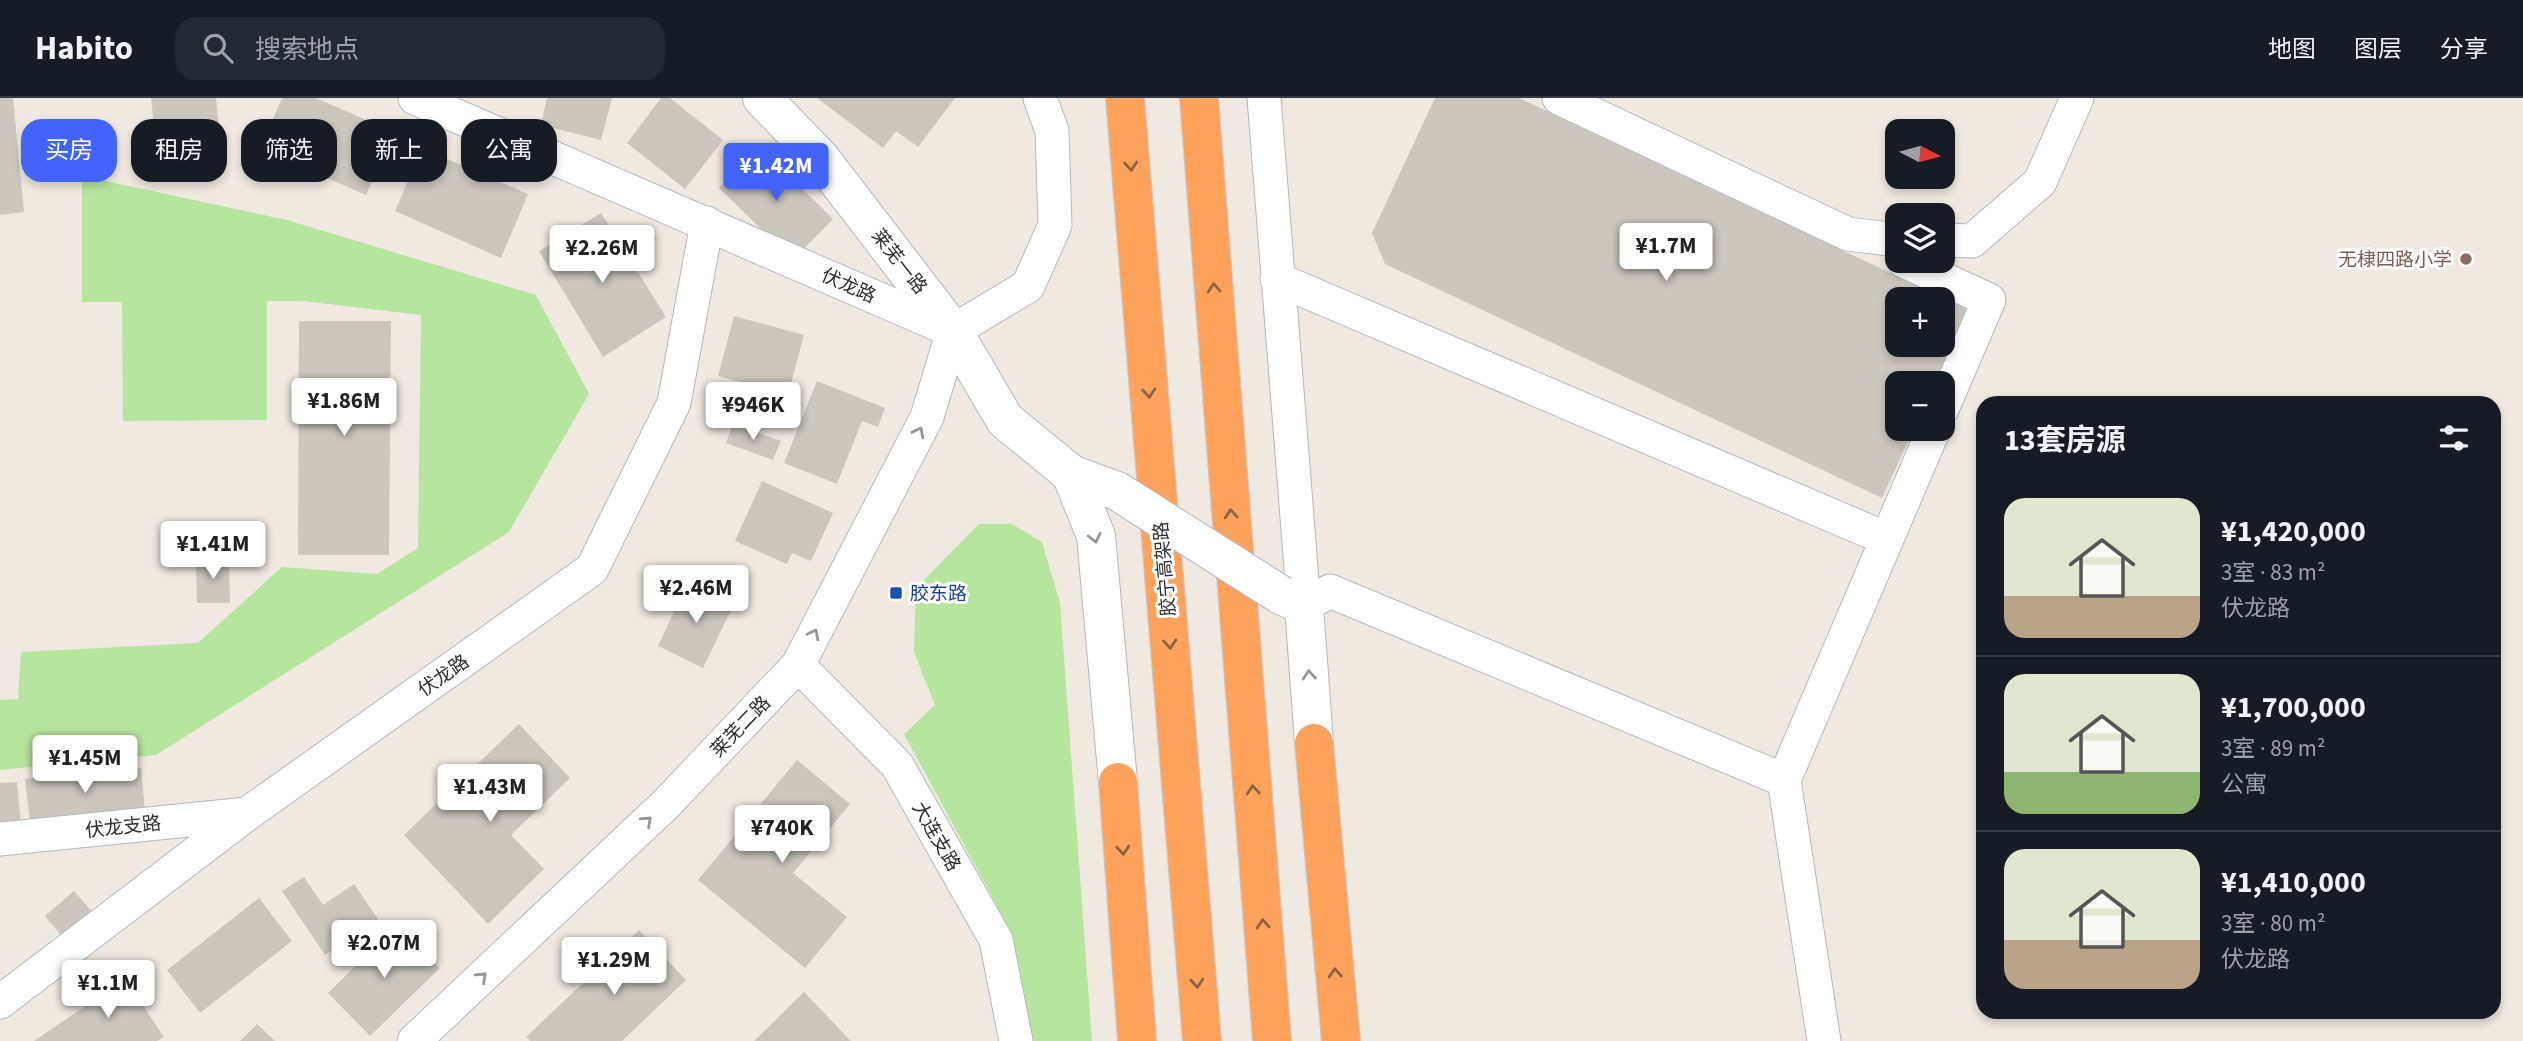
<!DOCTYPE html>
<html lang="zh">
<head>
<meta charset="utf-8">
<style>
  body { margin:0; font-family:"Source Sans 3","Noto Sans SC",sans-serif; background:#242831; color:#f1f3f6; height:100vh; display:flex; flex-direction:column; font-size:26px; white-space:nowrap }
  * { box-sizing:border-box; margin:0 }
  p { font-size:23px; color:#9ea1a6 }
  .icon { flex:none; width:38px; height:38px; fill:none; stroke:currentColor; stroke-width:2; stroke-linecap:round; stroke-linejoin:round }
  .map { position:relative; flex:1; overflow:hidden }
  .details { position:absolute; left:1976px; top:298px; width:525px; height:623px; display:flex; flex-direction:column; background:#171b24; border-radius:21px; box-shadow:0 4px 10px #0003 }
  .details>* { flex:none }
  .guide { position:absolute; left:21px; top:21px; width:665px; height:63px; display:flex; gap:14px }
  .needle { width:46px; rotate:96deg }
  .fabs { position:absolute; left:1885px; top:21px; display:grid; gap:14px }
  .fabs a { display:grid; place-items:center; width:70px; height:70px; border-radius:14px; background:#171b24; box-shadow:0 4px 10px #0003; font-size:35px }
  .price { position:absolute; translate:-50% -60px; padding:0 16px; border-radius:7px; background:#fff; color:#222; font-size:23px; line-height:46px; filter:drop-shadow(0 2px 4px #0008) }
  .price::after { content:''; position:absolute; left:50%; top:42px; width:21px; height:16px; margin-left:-10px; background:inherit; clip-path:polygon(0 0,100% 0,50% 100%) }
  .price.selected { background:#4264fb; color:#fff }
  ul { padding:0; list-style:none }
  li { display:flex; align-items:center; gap:21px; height:175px; padding:0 28px }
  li+li { border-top:2px solid #363941 }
  li span { display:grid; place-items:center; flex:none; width:196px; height:140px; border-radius:21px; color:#555 }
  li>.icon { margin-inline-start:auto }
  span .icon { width:84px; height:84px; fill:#fffc; stroke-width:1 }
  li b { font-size:30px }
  h2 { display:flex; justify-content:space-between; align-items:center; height:84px; padding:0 28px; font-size:30px }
  .chip { padding:0 24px; border-radius:21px; background:#171b24; box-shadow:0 4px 10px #0003; font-size:24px; line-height:63px }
  .chip.selected { background:#4264fb; color:#fff }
  header { display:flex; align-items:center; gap:42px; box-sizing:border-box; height:98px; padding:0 35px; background:#171b24; border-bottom:2px solid #363941 }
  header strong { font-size:33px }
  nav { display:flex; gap:38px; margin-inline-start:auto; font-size:24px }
  .search { width:490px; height:63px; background:#242831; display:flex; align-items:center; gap:18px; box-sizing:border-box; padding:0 24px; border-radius:21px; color:#9ea1a6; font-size:26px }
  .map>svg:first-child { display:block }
  .green { fill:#b6e59e }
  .building { fill:#cbc7bf; fill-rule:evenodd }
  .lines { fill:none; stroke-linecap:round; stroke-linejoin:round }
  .street-casing { stroke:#b4b7c1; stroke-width:35 }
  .secondary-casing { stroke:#b4b7c1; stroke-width:40 }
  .highway-casing { stroke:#c9c9c9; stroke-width:40 }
  .street { stroke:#fff; stroke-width:33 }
  .secondary { stroke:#fff; stroke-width:38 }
  .highway { stroke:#ffa35c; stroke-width:38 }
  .secondary-bridge-casing { stroke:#b4b7c1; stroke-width:40; stroke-linecap:butt }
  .secondary-bridge { stroke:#fff; stroke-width:38 }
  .oneway { stroke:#8c6343 }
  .oneway2 { stroke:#969696 }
  .education-dot { fill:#8d6e63; stroke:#fff; stroke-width:2.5 }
  .transit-dot { fill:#1a4fb4; stroke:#fff; stroke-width:2.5 }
  .labels { text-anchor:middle; stroke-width:6; stroke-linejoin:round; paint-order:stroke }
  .education-label { font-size:19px; fill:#785e54; stroke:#fff; text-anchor:end }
  .street-label { font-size:19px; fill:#2e2e2e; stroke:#fff }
  .transit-label { font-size:19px; fill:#164399; stroke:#fff; text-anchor:start }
</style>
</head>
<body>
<header>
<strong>Habito</strong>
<div class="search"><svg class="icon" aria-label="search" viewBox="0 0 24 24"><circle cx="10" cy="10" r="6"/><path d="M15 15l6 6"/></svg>搜索地点</div>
<nav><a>地图</a><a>图层</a><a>分享</a></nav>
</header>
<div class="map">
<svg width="2523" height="943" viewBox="0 0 2523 943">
  <rect width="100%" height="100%" fill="#efe9e1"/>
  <path class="green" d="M 82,78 L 287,122 L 536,197 L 589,296 L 509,434 L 156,657 L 0,672 L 0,602 L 18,601 L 21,554 L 198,545 L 282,469 L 377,476 L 418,450 L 421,217 L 303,203 L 267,203 L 267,322 L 123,323 L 122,204 L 82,204 Z
    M 979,426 L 1012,426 L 1042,444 L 1060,505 L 1092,943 L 1032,943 L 1009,830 L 904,636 L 935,607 L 914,554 L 916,490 Z"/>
  <path class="building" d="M 0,0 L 13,0 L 24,114 L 0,117 Z
    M 151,0 L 216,0 L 223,70 L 159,76 Z
    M 282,0 L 316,0 L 394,34 L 366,97 L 260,51 Z
    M 547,0 L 612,0 L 601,42 L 541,27 Z
    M 661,0 L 670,0 L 723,42 L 685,91 L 627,45 Z
    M 817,0 L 955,0 L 918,49 L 896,33 L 883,50 Z
    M 1435,0 L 1519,0 L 1969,212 L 1935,285 L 1897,285 L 1897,331 L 1914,331 L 1882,400 L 1385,166 L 1372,135 ZM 1897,201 L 1942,201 L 1942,247 L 1897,247 Z
    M 759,48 L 833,121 L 793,162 L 719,90 Z
    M 422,50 L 528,96 L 501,160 L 395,113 Z
    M 601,115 L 666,219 L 603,259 L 539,153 Z
    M 734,218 L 804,237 L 788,297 L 718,278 Z
    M 299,223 L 391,223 L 389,457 L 298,457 Z
    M 817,283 L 885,310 L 878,329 L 862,323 L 837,386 L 784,365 Z
    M 733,326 L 781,343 L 773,362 L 726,345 Z
    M 762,383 L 833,415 L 811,463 L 792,455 L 787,466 L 735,443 Z
    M 229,460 L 230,505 L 197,505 L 196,461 Z
    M 688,484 L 734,506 L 703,570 L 658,548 Z
    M 519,626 L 570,680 L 511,737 L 544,771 L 488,826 L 404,737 Z
    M 797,662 L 850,706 L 793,775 L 847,819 L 805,870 L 698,782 Z
    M 141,670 L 145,713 L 30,724 L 25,681 Z
    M 17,684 L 21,727 L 0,729 L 0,685 Z
    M 304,779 L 323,807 L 354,786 L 378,821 L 325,857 L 282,793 Z
    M 74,793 L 94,816 L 64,841 L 45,818 Z
    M 259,800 L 292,843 L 200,915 L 167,872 Z
    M 398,826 L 440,870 L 370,938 L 328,895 Z
    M 639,832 L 686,882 L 622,943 L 530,943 L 526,939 Z
    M 125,881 L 164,939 L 157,943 L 34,943 Z
    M 804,894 L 851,943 L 754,943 Z
    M 257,926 L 275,943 L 240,943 Z"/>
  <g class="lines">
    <defs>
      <path id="street" d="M 415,0 L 953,233
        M 1264,0 L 1304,508 L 1330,493 L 1784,682
        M 1559,0 L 1848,136 L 1897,142
        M 1942,142 L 1972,143 L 2040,84 L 2077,0
        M 1904,163 L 1989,202 L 1942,311
        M 1277,181 L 1887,441
        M 953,233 L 1028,188 L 1055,127 L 1052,33 L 1040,0
        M 798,567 L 897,667 L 996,842 L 1016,943
        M 0,741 L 247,716
        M 0,904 L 247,716 L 592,471 L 674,305 L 707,125
        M 414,943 L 666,706 L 798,567 L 927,319 L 953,233
        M 1824,943 L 1784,682 L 1934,331"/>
      <path id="secondary" d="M 762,0 L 821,61 L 953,233 L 1005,322 L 1071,376 L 1117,393
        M 1071,376 L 1096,438 L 1118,684
        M 1281,497 L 1304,508 L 1314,645"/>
      <path id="highway" d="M 1125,0 L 1202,943
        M 1199,0 L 1272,943
        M 1314,645 L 1341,943
        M 1118,684 L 1137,943"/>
    </defs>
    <use href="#street" class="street-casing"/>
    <use href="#secondary" class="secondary-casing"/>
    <use href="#highway" class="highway-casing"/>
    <use href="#street" class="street"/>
    <use href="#secondary" class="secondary"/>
    <use href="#highway" class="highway"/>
    <defs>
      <path id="secondary-bridge" d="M 1117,393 L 1281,497"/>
    </defs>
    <use href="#secondary-bridge" class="secondary-bridge-casing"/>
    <use href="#secondary-bridge" class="secondary-bridge"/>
  </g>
  <defs><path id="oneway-chevron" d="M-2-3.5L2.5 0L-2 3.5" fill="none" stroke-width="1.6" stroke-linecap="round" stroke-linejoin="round" transform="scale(1.75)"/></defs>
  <g class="oneway">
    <use href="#oneway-chevron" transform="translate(1131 68) rotate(85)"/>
    <use href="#oneway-chevron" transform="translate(1214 190) rotate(-94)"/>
    <use href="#oneway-chevron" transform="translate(1149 295) rotate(85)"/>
    <use href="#oneway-chevron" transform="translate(1231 416) rotate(-94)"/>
    <use href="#oneway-chevron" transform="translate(1170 546) rotate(85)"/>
    <use href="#oneway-chevron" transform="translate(1253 692) rotate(-94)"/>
    <use href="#oneway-chevron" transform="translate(1123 752) rotate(86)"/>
    <use href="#oneway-chevron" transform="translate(1263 826) rotate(-94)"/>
    <use href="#oneway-chevron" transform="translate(1335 875) rotate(-95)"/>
    <use href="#oneway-chevron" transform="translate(1197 885) rotate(86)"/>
  </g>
  <g class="oneway2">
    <use href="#oneway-chevron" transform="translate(919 334) rotate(-63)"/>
    <use href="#oneway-chevron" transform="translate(1095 440) rotate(77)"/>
    <use href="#oneway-chevron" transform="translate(814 536) rotate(-63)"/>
    <use href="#oneway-chevron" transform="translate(1309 577) rotate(-95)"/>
    <use href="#oneway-chevron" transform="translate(647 723) rotate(-43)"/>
    <use href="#oneway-chevron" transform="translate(482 879) rotate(-43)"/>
  </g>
  <circle class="education-dot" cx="2466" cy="161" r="7"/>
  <rect class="transit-dot" x="889" y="488" width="14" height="14" rx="3.5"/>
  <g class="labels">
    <g class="education-label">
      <text x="2452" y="168">无棣四路小学</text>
    </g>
    <g class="street-label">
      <text transform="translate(900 163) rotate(52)" y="7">莱芜一路</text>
      <text transform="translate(849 187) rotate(24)" y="7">伏龙路</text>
      <text transform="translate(1164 471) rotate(-95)" y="7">胶宁高架路</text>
      <text transform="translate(443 577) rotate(-35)" y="7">伏龙路</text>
      <text transform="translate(740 628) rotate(-46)" y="7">莱芜二路</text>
      <text transform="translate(123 728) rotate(-6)" y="7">伏龙支路</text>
      <text transform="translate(937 738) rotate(60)" y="7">大连支路</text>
    </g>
    <g class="transit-label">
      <text x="910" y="502">胶东路</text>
    </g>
  </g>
</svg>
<div class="fabs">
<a><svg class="needle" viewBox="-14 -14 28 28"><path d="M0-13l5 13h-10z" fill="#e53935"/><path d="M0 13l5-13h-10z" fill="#9ea1a6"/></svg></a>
<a><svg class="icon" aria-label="layers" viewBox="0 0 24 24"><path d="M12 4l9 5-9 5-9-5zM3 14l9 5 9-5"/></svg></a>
<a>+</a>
<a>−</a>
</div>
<b class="price selected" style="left:776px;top:105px">¥1.42M</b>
<b class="price" style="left:1666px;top:185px">¥1.7M</b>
<b class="price" style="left:602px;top:187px">¥2.26M</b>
<b class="price" style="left:344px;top:340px">¥1.86M</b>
<b class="price" style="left:753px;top:344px">¥946K</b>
<b class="price" style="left:213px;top:483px">¥1.41M</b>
<b class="price" style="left:696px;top:527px">¥2.46M</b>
<b class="price" style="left:85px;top:697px">¥1.45M</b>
<b class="price" style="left:490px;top:726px">¥1.43M</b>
<b class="price" style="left:782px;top:767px">¥740K</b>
<b class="price" style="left:384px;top:882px">¥2.07M</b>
<b class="price" style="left:614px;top:899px">¥1.29M</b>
<b class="price" style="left:108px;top:922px">¥1.1M</b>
<div class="guide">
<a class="chip selected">买房</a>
<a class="chip">租房</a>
<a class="chip">筛选</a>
<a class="chip">新上</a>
<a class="chip">公寓</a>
</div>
<section class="details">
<h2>13套房源<svg class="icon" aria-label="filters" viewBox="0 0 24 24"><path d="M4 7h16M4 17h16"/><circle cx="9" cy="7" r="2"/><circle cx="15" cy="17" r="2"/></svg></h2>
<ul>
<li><span style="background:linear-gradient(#dfe7d0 70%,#b9a48a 0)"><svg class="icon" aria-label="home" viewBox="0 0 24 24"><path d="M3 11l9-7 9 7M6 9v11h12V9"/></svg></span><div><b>¥1,420,000</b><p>3室 · 83 m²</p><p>伏龙路</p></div></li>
<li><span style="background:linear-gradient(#dfe7d0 70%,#8fb573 0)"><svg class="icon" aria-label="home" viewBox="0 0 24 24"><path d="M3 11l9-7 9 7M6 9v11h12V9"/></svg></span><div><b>¥1,700,000</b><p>3室 · 89 m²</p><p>公寓</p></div></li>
<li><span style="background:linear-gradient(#dfe7d0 65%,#b9a48a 0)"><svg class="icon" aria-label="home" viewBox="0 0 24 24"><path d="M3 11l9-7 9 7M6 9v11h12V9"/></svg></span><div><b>¥1,410,000</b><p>3室 · 80 m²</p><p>伏龙路</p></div></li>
</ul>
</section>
</div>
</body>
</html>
